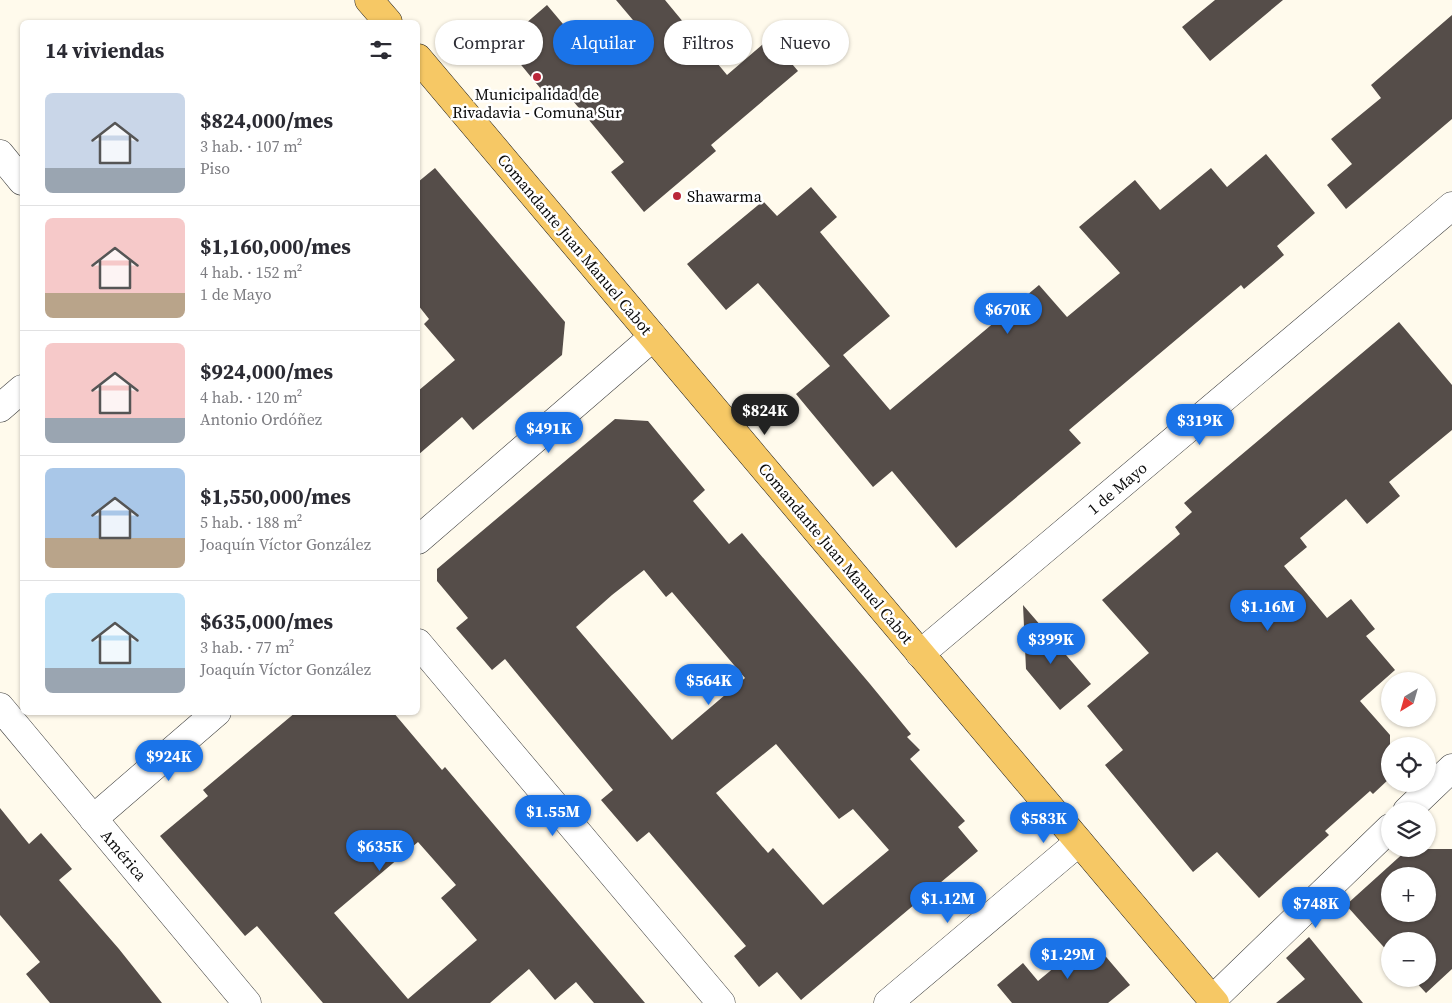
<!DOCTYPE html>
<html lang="es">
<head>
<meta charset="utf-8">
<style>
  body { margin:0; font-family:"Source Serif 4",serif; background:#f7f7f7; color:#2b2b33; height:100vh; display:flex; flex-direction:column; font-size:19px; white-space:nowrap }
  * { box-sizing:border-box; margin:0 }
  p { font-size:16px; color:#7c7c81 }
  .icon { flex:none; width:28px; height:28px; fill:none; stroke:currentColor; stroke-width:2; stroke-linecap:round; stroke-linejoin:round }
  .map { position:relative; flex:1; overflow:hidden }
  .side { position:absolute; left:20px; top:20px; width:400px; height:695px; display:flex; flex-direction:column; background:#fff; border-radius:8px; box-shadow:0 1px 4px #0004 }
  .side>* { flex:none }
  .guide { position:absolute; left:435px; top:20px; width:475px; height:45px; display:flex; gap:10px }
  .needle { width:32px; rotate:217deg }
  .fabs { position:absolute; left:1381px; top:672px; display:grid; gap:10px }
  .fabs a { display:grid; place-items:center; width:55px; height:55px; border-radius:50%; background:#fff; box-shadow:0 1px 4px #0004; font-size:25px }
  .price { position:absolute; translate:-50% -42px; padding:0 11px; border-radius:18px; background:#1a73e8; color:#fff; font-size:16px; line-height:32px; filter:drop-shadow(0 1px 2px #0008) }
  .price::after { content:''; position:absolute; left:50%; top:30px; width:15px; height:11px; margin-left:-8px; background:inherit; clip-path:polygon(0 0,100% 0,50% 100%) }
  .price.on { background:#222; color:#fff }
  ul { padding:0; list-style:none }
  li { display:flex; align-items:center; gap:15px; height:125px; padding:0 25px }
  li+li { border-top:1px solid #e1e1e2 }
  li span { display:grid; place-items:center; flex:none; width:140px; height:100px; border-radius:8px; color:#555 }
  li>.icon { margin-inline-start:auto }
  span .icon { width:60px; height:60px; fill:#fffc; stroke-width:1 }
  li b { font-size:21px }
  h2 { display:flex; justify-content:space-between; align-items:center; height:60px; padding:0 25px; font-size:21px }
  .tag { padding:0 18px; border-radius:22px; background:#fff; box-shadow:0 1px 4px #0004; font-size:18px; line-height:45px }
  .tag.on { background:#1a73e8; color:#fff }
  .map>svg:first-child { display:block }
  .building { fill:#554d49; fill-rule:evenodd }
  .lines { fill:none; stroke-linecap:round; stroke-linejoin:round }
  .minor-casing { stroke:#3f3f3f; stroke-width:29 }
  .major-casing { stroke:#1d1d1d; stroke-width:29 }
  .minor { stroke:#fff; stroke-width:28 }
  .major { stroke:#f6c865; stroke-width:28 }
  .poi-dot { fill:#ba2739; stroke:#fff; stroke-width:2 }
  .labels { text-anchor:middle; stroke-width:5; stroke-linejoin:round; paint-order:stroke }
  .poi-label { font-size:16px; fill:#0c0c0c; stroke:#fff }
  .street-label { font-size:16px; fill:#0c0c0c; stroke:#fff }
</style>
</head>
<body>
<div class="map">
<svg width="1452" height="1003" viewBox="0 0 1452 1003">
  <rect width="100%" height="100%" fill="#fffaec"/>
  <path class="building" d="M 616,0 L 665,0 L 727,75 L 770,38 L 798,71 L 711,145 L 716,151 L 644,212 L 611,172 L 624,162 L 563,89 L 550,100 L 503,43 L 547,5 L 595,62 L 638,26 Z
    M 1215,0 L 1283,0 L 1210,61 L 1182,27 Z
    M 1452,15 L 1452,119 L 1346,209 L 1327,185 L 1352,164 L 1331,139 L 1381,98 L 1371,85 Z
    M 1266,154 L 1315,213 L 1277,246 L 1284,255 L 1244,289 L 1241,285 L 1069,430 L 1081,443 L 956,548 L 892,471 L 873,487 L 796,394 L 830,366 L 758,283 L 726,310 L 687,264 L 763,201 L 777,216 L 811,187 L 837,217 L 820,232 L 890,316 L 843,355 L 890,410 L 1039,285 L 1067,317 L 1120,273 L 1079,227 L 1135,180 L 1160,210 L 1211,168 L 1227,187 Z
    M 435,168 L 565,322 L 562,355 L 473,430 L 462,417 L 418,455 L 418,391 L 455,360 L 424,324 L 429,319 L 418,305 L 418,182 Z
    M 1399,322 L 1452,385 L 1452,430 L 1389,482 L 1400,496 L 1367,524 L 1346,499 L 1300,538 L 1307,547 L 1284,566 L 1327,618 L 1351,599 L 1375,629 L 1366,636 L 1395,670 L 1360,701 L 1390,735 L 1390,778 L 1373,794 L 1370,791 L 1325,831 L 1329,835 L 1259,898 L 1217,852 L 1193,872 L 1105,765 L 1123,750 L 1087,706 L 1149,653 L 1102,600 L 1180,534 L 1175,527 L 1192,512 L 1184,503 Z
    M 615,419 L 648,421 L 705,490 L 693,501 L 729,544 L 742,533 L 870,684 L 911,734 L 907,737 L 920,750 L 910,759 L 965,821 L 958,827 L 978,851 L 801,1000 L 777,972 L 759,987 L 734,956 L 746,946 L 649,832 L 637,842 L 601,800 L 613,790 L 505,659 L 492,670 L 456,628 L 468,618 L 437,581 L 437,569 ZM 644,570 L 666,597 L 672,592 L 745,678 L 672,740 L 576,627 L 612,595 ZM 776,744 L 839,819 L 853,809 L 889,850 L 823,905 L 773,848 L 768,853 L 716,793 Z
    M 1023,605 L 1091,684 L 1060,710 L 1026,669 Z
    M 296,712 L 393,712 L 442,770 L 445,767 L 645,1003 L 594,1003 L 576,982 L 555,1000 L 529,969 L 490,1003 L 323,1003 L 257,926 L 245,936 L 160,836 L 208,796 L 203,790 ZM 418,842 L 456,885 L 441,898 L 477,940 L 408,999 L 334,913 Z
    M 0,808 L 29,844 L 41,833 L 72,869 L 59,880 L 119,949 L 162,1003 L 50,1003 L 26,974 L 40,962 L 0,915 Z
    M 1408,849 L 1452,849 L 1452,969 L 1426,993 L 1413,979 L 1428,979 L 1428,941 L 1390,941 L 1390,954 L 1346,905 ZM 1390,876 L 1428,876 L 1428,914 L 1390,914 Z
    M 1309,937 L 1363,1003 L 1276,1003 L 1305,979 L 1286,958 Z
    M 1090,938 L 1130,985 L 1108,1003 L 1012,1003 L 997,985 L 1023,963 L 1038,981 Z"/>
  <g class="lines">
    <defs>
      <path id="minor" d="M 0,154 L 22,181
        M 0,408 L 22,389
        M 418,540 L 653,337
        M 418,643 L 721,1003
        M 920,654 L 1452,206
        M 0,707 L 247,1003
        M 1407,811 L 1452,768
        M 93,819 L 217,712
        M 1212,1000 L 1390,828
        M 888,1003 L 1079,842"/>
      <path id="major" d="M 369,0 L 388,22
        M 418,58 L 1215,1003"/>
    </defs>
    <use href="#minor" class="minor-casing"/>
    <use href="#major" class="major-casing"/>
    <use href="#minor" class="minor"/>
    <use href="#major" class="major"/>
  </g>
  <g class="poi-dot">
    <circle cx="537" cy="77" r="5"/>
    <circle cx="677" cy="196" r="5"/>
  </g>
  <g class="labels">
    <g class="poi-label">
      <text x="537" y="100">Municipalidad de<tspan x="537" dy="18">Rivadavia - Comuna Sur</tspan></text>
      <text x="687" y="202" text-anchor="start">Shawarma</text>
    </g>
    <g class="street-label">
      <text transform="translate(575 244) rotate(50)" y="6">Comandante Juan Manuel Cabot</text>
      <text transform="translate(1117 488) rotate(-40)" y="6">1 de Mayo</text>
      <text transform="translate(836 553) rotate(50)" y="6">Comandante Juan Manuel Cabot</text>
      <text transform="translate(124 855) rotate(50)" y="6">América</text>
    </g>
  </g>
</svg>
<div class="fabs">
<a><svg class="needle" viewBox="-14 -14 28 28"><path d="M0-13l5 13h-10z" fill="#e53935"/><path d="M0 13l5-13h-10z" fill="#7c7c81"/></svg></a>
<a><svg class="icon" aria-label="locate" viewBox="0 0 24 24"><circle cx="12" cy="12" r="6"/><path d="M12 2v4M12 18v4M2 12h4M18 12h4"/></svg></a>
<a><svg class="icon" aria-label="layers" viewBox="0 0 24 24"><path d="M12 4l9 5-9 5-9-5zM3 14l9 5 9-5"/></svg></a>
<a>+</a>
<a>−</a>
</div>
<b class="price" style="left:1008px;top:335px">$670K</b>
<b class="price on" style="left:765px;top:436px">$824K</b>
<b class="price" style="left:1200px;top:446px">$319K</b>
<b class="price" style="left:549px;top:454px">$491K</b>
<b class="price" style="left:1268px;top:632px">$1.16M</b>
<b class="price" style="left:1051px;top:665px">$399K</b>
<b class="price" style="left:709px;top:706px">$564K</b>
<b class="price" style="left:169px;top:782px">$924K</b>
<b class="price" style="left:553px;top:837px">$1.55M</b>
<b class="price" style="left:1044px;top:844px">$583K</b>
<b class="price" style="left:380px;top:872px">$635K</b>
<b class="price" style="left:948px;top:924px">$1.12M</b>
<b class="price" style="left:1316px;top:929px">$748K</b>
<b class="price" style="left:1068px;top:980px">$1.29M</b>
<div class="guide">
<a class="tag">Comprar</a>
<a class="tag on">Alquilar</a>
<a class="tag">Filtros</a>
<a class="tag">Nuevo</a>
</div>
<section class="side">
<h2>14 viviendas<svg class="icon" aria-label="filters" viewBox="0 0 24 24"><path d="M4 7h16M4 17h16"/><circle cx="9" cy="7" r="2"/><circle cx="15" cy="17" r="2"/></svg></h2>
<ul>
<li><span style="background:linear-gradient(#c9d6e8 75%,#9aa5b1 0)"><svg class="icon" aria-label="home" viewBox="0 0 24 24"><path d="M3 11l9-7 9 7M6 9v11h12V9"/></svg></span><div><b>$824,000/mes</b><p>3 hab. · 107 m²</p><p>Piso</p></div></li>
<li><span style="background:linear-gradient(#f6c9c9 75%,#b9a48a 0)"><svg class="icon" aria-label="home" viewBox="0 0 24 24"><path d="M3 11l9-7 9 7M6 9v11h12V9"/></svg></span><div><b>$1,160,000/mes</b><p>4 hab. · 152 m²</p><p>1 de Mayo</p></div></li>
<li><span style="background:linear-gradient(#f6c9c9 75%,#9aa5b1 0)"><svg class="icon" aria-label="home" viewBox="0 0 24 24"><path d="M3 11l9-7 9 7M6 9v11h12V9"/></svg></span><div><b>$924,000/mes</b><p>4 hab. · 120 m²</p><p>Antonio Ordóñez</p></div></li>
<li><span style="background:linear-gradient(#a9c7e8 70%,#b9a48a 0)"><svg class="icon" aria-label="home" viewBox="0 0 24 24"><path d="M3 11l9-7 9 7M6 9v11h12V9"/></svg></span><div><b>$1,550,000/mes</b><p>5 hab. · 188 m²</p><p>Joaquín Víctor González</p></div></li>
<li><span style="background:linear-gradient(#bfe0f5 75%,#9aa5b1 0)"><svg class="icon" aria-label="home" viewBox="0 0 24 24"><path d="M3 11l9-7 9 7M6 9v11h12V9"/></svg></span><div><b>$635,000/mes</b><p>3 hab. · 77 m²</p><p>Joaquín Víctor González</p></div></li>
</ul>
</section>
</div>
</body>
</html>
